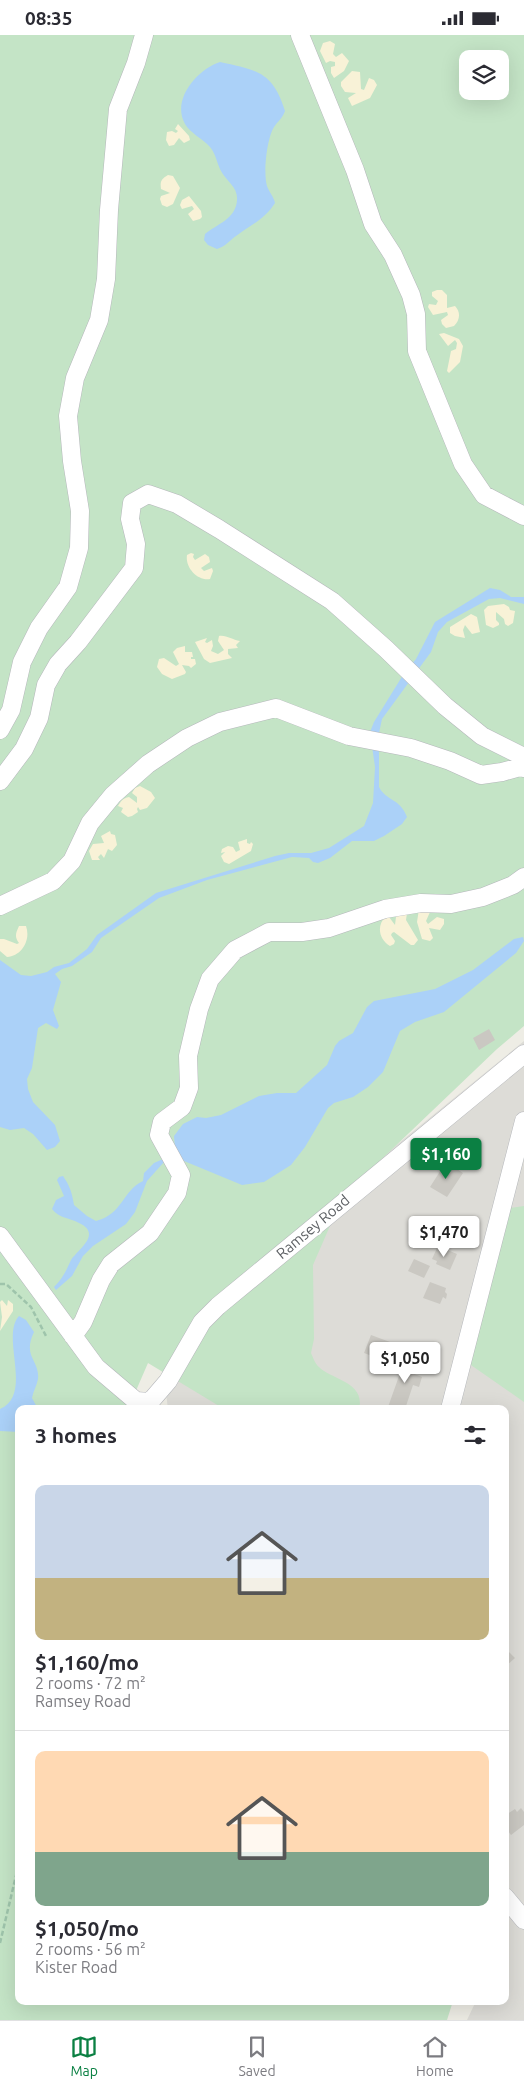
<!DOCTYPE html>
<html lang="en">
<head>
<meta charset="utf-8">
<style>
  body { margin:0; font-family:Ubuntu,sans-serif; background:#f7f7f7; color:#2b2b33; height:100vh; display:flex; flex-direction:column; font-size:19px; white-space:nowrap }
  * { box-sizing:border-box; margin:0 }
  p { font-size:16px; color:#7c7c81 }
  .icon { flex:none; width:28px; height:28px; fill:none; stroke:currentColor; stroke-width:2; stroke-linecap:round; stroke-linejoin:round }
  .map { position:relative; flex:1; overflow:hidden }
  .details { position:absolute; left:15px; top:1370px; width:494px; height:600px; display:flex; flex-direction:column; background:#fff; border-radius:10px; box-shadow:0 5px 20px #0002 }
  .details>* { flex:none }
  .tools { position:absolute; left:459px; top:15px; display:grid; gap:10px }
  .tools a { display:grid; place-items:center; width:50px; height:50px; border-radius:10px; background:#fff; box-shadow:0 5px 20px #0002; font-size:25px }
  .price { position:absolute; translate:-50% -42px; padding:0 11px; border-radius:5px; background:#fff; color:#222; font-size:16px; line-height:32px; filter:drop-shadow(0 1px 2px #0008) }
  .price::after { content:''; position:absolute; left:50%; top:30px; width:15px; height:11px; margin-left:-8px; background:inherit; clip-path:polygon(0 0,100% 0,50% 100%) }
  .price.current { background:#0b8043; color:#fff }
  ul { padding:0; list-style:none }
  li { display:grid; align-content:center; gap:10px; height:265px; padding:0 20px }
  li+li { border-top:1px solid #e1e1e2 }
  li span { display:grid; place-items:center; height:155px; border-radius:10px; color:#555 }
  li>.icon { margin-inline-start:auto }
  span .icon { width:90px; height:90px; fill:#fffc; stroke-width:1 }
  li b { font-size:21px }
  h2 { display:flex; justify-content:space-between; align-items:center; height:60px; padding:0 20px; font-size:21px }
  .status { display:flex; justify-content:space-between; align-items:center; height:35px; padding:0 25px; background:#fff; direction:ltr }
  .status svg { height:14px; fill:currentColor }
  .tab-bar { display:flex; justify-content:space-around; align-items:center; height:70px; border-top:1px solid #e1e1e2; background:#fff; font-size:14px; color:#7c7c81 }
  .tab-bar a { display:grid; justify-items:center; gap:2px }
  .tab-bar .current { color:#0b8043 }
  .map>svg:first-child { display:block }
  .industrial { fill:#dddcd7 }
  .green { fill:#c4e4c6; fill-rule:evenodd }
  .sand { fill:#f8f2d7 }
  .water { fill:#abd1f8 }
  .building { fill:#cac8c2 }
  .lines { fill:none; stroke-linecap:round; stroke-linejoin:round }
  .minor-casing { stroke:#b5b7bb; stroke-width:19 }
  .path { stroke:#9ec4ab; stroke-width:2.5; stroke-dasharray:5 2.5; stroke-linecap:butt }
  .minor { stroke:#fff; stroke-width:18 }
  .labels { text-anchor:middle; stroke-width:4.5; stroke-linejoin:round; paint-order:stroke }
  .street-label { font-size:15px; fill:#5d6064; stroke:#fff }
</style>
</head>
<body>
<div class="status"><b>08:35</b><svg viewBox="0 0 49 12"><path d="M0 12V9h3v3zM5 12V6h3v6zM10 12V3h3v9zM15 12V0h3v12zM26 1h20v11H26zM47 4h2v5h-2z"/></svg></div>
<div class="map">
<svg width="524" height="1985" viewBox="0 0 524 1985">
  <rect width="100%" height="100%" fill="#eeede5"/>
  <path class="industrial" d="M 524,1006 L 524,1985 L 467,1985 L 476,1966 L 505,1966 L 505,1374 L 168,1374 L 159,1303 Z"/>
  <path class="green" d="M 0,0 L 524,0 L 524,991 L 497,1014 L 343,1161 L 313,1230 L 314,1304 L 311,1318 C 313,1322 315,1329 319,1332 C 330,1344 366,1347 359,1374 L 224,1374 L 148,1328 L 128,1374 L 19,1374 L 19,1966 L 453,1966 L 447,1985 L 0,1985 ZM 468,24 L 500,24 L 500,56 L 468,56 Z
    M 524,1171 L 524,1367 L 468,1328 L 510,1173 Z"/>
  <path class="sand" d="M 330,6 L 335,9 L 333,19 L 336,22 L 342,18 L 349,26 L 344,36 L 334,43 L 331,38 L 331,32 L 335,31 L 335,27 L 330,26 L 326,28 L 320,16 L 323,8 Z
    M 352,36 L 360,37 L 361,54 L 364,55 L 369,43 L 374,45 L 377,50 L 370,63 L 352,71 L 348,63 L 356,58 L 345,57 L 341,51 L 341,47 Z
    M 178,89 L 189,101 L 190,105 L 184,108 L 179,103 L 174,110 L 169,111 L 166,105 L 167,97 L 172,96 L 176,98 L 178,96 L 175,94 Z
    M 168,140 L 173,141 L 180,153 L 173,169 L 167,172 L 162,170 L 160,164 L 161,161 L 170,158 L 161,154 C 160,147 161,144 168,140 Z
    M 189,161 L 201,176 L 202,182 L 200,184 L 193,186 L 188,179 L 194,174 L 192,171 L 182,174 L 180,170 L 182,165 Z
    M 437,255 L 442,255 L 447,260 L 447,273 L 455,271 C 461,277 460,285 454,291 L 446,293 L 442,289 L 441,285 L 448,280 L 447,277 L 433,280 L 428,272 L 429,269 L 436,270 L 438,266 L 432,261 L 432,257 Z
    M 444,298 L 459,304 L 463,311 L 460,327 L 449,338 L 447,336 L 451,316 L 456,314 L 457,308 L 455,305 L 448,311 L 439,299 Z
    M 191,518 L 194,519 L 193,522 L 195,525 L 205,519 L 209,522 L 210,527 L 201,533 L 204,536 L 212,533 L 213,536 L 210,544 C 197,546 185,532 187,520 Z
    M 504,569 L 509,572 L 510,575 L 515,576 L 513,588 L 508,591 L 505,589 L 504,584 L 496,577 L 496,585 L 499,588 L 499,590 L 493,593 L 486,590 L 484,575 L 488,571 Z
    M 471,579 L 477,582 L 480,597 L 472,599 L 465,590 L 463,595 L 465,603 L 455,601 L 450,598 L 450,592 Z
    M 219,601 C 227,600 232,605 240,606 L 236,610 L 238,613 L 228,614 L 228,619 L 232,623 L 210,628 L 204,624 L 195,607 L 207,603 L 205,607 L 207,608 L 212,605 L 213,611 L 211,616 L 218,619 L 224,615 L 218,606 Z
    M 185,611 L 185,617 L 192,617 L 193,622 L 191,622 L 191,624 L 195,624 L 196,629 L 191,633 L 189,631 L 182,630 L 186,637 L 185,639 L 172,644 L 162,639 L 157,632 L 159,624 L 164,623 L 176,631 L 179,629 L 173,617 L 177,613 Z
    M 140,751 L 151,757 L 155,763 L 147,773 L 140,775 L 138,772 L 137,774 L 138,777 L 132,781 L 128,782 L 121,777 L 123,773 L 118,771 C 121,766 123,763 129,762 L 137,768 L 137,762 L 132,758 L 135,753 Z
    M 110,796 L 111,799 L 115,800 L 117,810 L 112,816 L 108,814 L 104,823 L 101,819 L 98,822 L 100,825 L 92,825 L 89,816 L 93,809 L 104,808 L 101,801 Z
    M 247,804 L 247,808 L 250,809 L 251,807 L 253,809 L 251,816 L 229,829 L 224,827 L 221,821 L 225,817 L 221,818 L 222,814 L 228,811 L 233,812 L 236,817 L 240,815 L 238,807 Z
    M 419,874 L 430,877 L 426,886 L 428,889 L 437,882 L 444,884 L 444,889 L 440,895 L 429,893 L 433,903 L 430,906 L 422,904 L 417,887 Z
    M 400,877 L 407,878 L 406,885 L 418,905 L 414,910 L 411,910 L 394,897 L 392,898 L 391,900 L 395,906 L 394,909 L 390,911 C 379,904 376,891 386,881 L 389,882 L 395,890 L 396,882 Z
    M 19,891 L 26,891 C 31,905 22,921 7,922 L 0,916 L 0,904 L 4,904 L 17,909 L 19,908 C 14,901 16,898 19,891 Z
    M 2,1265 L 7,1271 L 8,1265 L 13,1269 L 13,1276 L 0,1296 L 2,1282 L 0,1267 Z"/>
  <path class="water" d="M 220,27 C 257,35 273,37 285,76 C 282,84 278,86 274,92 C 267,103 263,138 267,151 C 269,157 274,162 275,168 C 265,184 251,190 236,201 C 229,206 226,211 217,214 L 208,210 L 204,205 L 205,199 C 217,189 236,184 237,165 C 238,152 227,147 221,136 C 217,129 216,119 210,112 C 203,104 190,98 185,89 C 171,64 198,34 220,27 Z
    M 490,553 L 500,555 L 511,562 L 524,562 L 524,569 L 500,563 L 489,564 L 447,587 L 438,597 L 431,617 L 382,684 L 379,698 L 379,752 C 386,766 400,763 407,782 L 402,789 L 384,801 L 374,806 L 352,806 L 330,823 L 318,828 L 313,827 L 309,823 L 292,822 L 207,845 L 159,863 L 101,903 L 92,917 L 72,931 L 62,934 L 55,939 L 61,947 L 53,975 L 59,991 L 57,994 L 46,988 L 38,993 L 32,1033 L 27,1044 L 28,1054 L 33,1067 L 55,1090 L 60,1106 L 55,1112 L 47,1115 L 33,1099 L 24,1093 L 10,1095 L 0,1092 L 0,925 L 21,940 L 31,941 L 47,937 L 54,932 L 69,928 L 87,914 L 97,900 L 156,858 L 275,821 L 289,818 L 311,818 L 329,813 L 364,791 L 373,768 L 375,732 L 370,697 L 374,687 L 403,640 L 416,624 L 435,587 Z
    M 523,902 L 524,906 L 516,918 L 444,977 L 415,987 L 400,996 L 383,1037 L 368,1052 L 353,1062 L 334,1068 L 328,1073 L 305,1112 L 291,1130 L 264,1147 L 242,1150 L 184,1126 L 175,1113 L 174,1101 L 183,1089 L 197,1082 L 206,1083 L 221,1080 L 259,1061 L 277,1058 L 296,1058 L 327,1030 L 335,1011 L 339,1006 L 353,998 L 367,972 L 374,966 L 435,954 L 473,935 L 514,904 Z
    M 163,1124 L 164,1127 L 147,1146 L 135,1177 L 126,1189 L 93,1211 L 83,1221 L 72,1241 L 56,1255 L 54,1252 C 63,1243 66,1236 71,1225 C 77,1215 103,1199 79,1188 C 68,1182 60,1184 52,1174 L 56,1165 L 64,1161 L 57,1145 L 59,1142 L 63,1141 C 70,1151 72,1158 74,1170 L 87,1181 L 96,1186 C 123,1179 122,1156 143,1146 L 144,1138 L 154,1128 Z
    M 19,1281 L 26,1285 L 34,1297 C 22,1322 40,1325 38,1344 C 37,1350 33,1357 32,1363 L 38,1374 L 19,1374 L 19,1397 L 0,1396 L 0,1374 C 34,1359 0,1302 19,1281 Z"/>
  <path class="building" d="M 489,994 L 495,1005 L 479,1015 L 473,1003 Z
    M 446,1127 L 463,1138 L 447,1162 L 430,1152 Z
    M 446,1189 L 467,1197 L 462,1213 L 448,1208 L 449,1205 L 441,1202 Z
    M 438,1211 L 457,1219 L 450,1235 L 436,1229 L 437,1226 L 432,1224 Z
    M 414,1224 L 430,1231 L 424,1243 L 408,1236 Z
    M 430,1247 L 446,1253 L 445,1257 L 447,1259 L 446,1264 L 443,1262 L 440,1269 L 423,1263 Z
    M 371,1300 L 390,1307 L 383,1325 L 364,1318 Z
    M 403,1319 L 417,1324 L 412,1338 L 422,1342 L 419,1352 L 413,1350 L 405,1374 L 392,1374 L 388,1372 L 404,1327 L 400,1326 Z
    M 507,1615 L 515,1623 L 505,1632 L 505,1617 Z
    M 521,1773 L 524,1777 L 524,1790 L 511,1800 L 505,1792 L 505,1784 L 509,1782 L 507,1779 L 515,1774 L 517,1777 Z"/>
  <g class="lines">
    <defs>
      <path id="minor" d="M 300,0 L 355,135 L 373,189 L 393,220 L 411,260 L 416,279 L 417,316 L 463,429 L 484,460 L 524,481
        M 0,695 L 11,675 L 22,627 L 39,593 L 68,552 L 79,513 L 80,476 L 72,426 L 68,381 L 75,343 L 99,285 L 106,244 L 109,175 L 118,74 L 136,28 L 144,0
        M 0,746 L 24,714 L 39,683 L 46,650 L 58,629 L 78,607 L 134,533 L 136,509 L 130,484 L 132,468 L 148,459 L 177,469 L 219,494 L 332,566 L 386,614 L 445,671 L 482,701 L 524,722
        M 0,871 L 53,846 L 72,826 L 90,788 L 113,760 L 148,729 L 187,703 L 220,687 L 276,673 L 349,701 L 411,713 L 450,726 L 481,740 L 502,737 L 520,732 L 524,733
        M 0,1201 L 96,1332 L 136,1366 L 150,1367 L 168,1346 L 202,1287 L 218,1271 L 524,1019
        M 73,1301 L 83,1287 L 101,1245 L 111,1229 L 150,1198 L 177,1158 L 181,1140 L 159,1100 L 162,1087 L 182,1072 L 189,1053 L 188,1021 L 199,974 L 210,944 L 235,915 L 269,897 L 302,897 L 329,893 L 385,874 L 421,868 L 451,869 L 483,862 L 513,850 L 524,842
        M 450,1374 L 524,1086
        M 505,1862 L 524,1885"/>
    </defs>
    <use href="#minor" class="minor-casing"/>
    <path class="path" d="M 0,1249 L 6,1249 L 31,1272 L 46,1301
      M 0,1908 L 19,1828"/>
    <use href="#minor" class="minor"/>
  </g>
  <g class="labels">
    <g class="street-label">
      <text transform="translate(313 1192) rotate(-40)" y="5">Ramsey Road</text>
    </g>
  </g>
</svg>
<div class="tools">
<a><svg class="icon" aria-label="layers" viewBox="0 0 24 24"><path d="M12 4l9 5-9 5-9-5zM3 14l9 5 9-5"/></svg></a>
</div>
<b class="price current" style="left:446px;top:1145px">$1,160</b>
<b class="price" style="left:444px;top:1223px">$1,470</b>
<b class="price" style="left:405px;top:1349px">$1,050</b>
<section class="details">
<h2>3 homes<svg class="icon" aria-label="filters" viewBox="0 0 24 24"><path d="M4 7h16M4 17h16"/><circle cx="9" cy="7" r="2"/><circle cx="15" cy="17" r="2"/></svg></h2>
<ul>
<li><span style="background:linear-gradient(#c9d6e8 60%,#c2b280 0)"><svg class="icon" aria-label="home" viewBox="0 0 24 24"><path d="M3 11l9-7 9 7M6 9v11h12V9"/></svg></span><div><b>$1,160/mo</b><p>2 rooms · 72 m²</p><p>Ramsey Road</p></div></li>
<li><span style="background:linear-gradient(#ffd9b3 65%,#7fa58c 0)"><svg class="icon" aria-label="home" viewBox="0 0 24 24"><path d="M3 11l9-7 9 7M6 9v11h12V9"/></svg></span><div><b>$1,050/mo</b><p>2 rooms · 56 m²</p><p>Kister Road</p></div></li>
</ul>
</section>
</div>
<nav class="tab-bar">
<a class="current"><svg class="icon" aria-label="map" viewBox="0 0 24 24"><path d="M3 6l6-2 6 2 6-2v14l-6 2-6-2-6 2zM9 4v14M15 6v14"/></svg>Map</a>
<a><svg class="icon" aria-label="saved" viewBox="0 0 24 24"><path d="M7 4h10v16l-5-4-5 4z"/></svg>Saved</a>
<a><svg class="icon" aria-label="home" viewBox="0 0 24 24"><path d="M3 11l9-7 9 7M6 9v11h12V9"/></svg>Home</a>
</nav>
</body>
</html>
